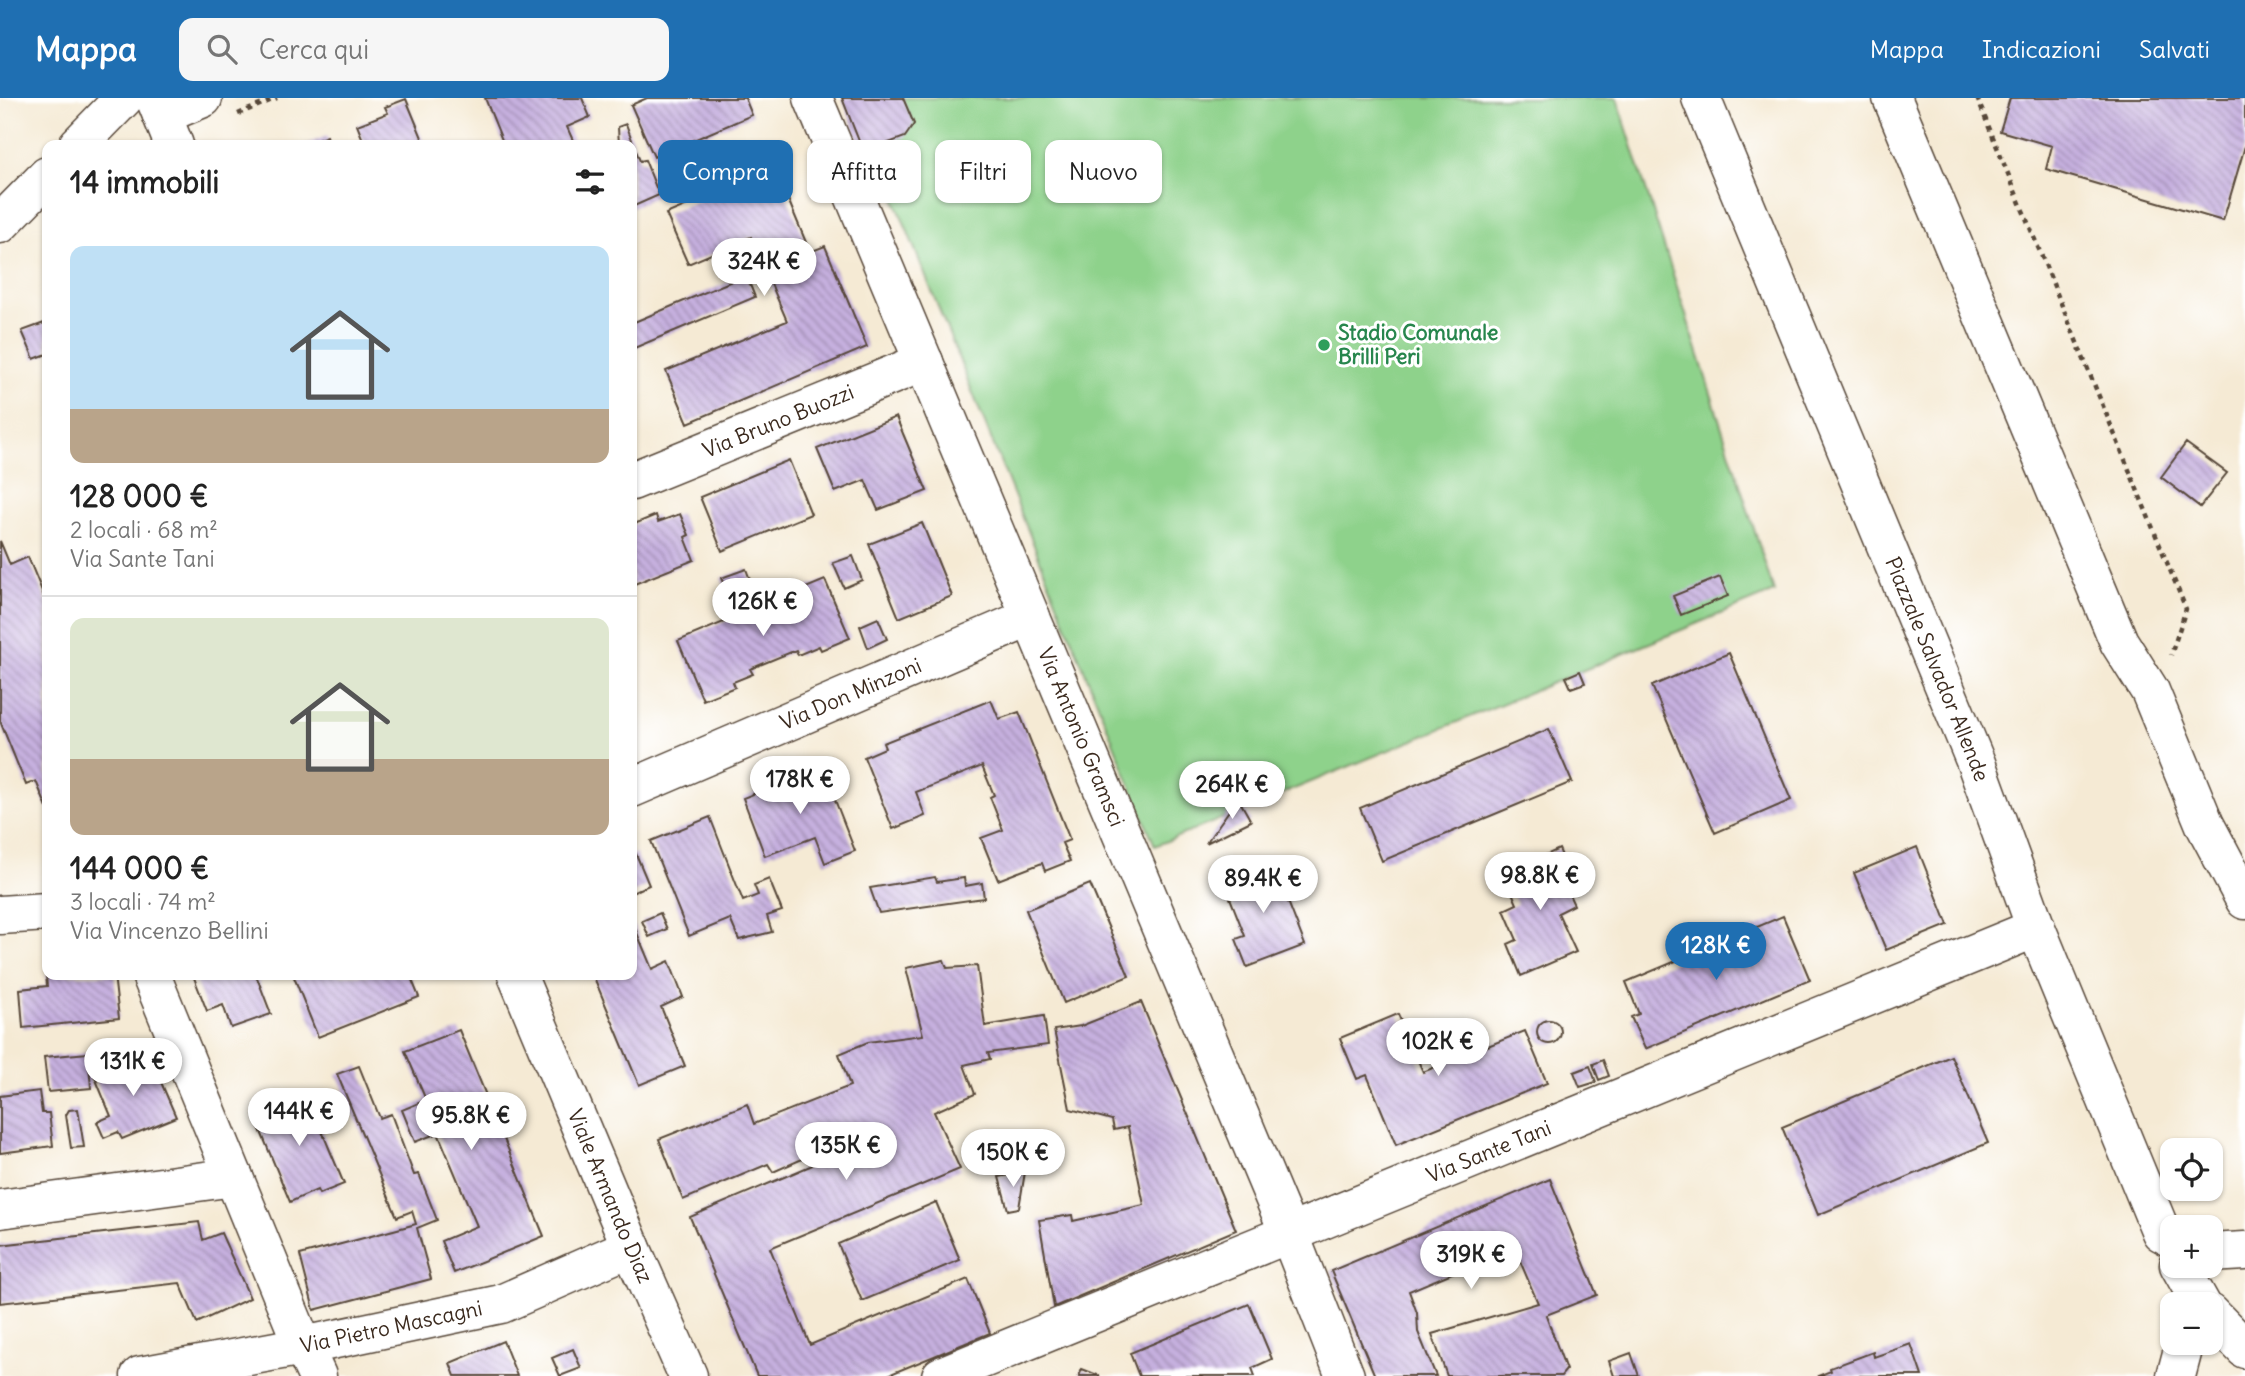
<!DOCTYPE html>
<html lang="it">
<head>
<meta charset="utf-8">
<style>
  body { margin:0; font-family:Delius,sans-serif; background:#f6f6f6; color:#222; height:100vh; display:flex; flex-direction:column; font-size:26px; white-space:nowrap }
  * { box-sizing:border-box; margin:0 }
  p { font-size:23px; color:#767676 }
  .icon { flex:none; width:38px; height:38px; fill:none; stroke:currentColor; stroke-width:2; stroke-linecap:round; stroke-linejoin:round }
  .map { position:relative; flex:1; overflow:hidden }
  .side { position:absolute; left:42px; top:42px; width:595px; height:840px; display:flex; flex-direction:column; background:#fff; border-radius:14px; box-shadow:0 2px 5px #0004 }
  .side>* { flex:none }
  .hud { position:absolute; left:658px; top:42px; width:665px; height:63px; display:flex; gap:14px }
  .controls { position:absolute; left:2160px; top:1040px; display:grid; gap:14px }
  .controls a { display:grid; place-items:center; width:63px; height:63px; border-radius:14px; background:#fff; box-shadow:0 2px 5px #0004; font-size:35px }
  .price { position:absolute; translate:-50% -60px; padding:0 16px; border-radius:24px; background:#fff; color:#222; font-size:23px; line-height:46px; filter:drop-shadow(0 2px 4px #0008) }
  .price::after { content:''; position:absolute; left:50%; top:42px; width:21px; height:16px; margin-left:-10px; background:inherit; clip-path:polygon(0 0,100% 0,50% 100%) }
  .price.selected { background:#1f6fb2; color:#fff }
  ul { padding:0; list-style:none }
  li { display:grid; align-content:center; gap:14px; height:371px; padding:0 28px }
  li+li { border-top:2px solid #e0e0e0 }
  li span { display:grid; place-items:center; height:217px; border-radius:14px; color:#555 }
  li>.icon { margin-inline-start:auto }
  span .icon { width:126px; height:126px; fill:#fffc; stroke-width:1 }
  li b { font-size:30px }
  h2 { display:flex; justify-content:space-between; align-items:center; height:84px; padding:0 28px; font-size:30px }
  .chip { padding:0 24px; border-radius:14px; background:#fff; box-shadow:0 2px 5px #0004; font-size:24px; line-height:63px }
  .chip.selected { background:#1f6fb2; color:#fff }
  header { display:flex; align-items:center; gap:42px; box-sizing:border-box; height:98px; padding:0 35px; background:#1f6fb2; color:#fff }
  header strong { font-size:33px }
  nav { display:flex; gap:38px; margin-inline-start:auto; font-size:24px }
  .search { width:490px; height:63px; background:#f6f6f6; display:flex; align-items:center; gap:18px; box-sizing:border-box; padding:0 24px; border-radius:14px; color:#767676; font-size:26px }
  .map>svg:first-child { display:block }
  .garden { fill:#8ed28b; stroke:#647e54; stroke-width:2 }
  .building { fill:url(#building-back-hatch) }
  .lines { fill:none; stroke-linecap:round; stroke-linejoin:round }
  .minor-casing { stroke:#574739; stroke-width:41 }
  .tertiary-casing { stroke:#574739; stroke-width:41 }
  .path { stroke:#574739; stroke-width:4.5; stroke-dasharray:5 5; stroke-linecap:butt }
  .minor { stroke:#fff; stroke-width:38 }
  .tertiary { stroke:#fff; stroke-width:38 }
  .leisure-dot { fill:#2e9e5b; stroke:#fff; stroke-width:2.5 }
  .labels { text-anchor:middle; stroke-width:6; stroke-linejoin:round; paint-order:stroke }
  .leisure-label { font-size:21px; font-weight:bold; fill:#27864d; stroke:#fff; text-anchor:start }
  .street-label { font-size:21px; fill:#3b2a1e; stroke:#fff }
</style>
</head>
<body>
<header>
<strong>Mappa</strong>
<div class="search"><svg class="icon" aria-label="search" viewBox="0 0 24 24"><circle cx="10" cy="10" r="6"/><path d="M15 15l6 6"/></svg>Cerca qui</div>
<nav><a>Mappa</a><a>Indicazioni</a><a>Salvati</a></nav>
</header>
<div class="map">
<svg width="2245" height="1278" viewBox="0 0 2245 1278">
  <defs>
    <pattern id="building-back-hatch" width="6" height="6" patternUnits="userSpaceOnUse" patternTransform="scale(1.75)"><rect width="6" height="6" fill="#c6b0df"/><path d="M-1 5l2 2M0 0l6 6M5-1l2 2" fill="none" stroke="#a28fb4"/></pattern>
  </defs>
  <rect width="100%" height="100%" fill="#fff"/>
  <filter id="ink" filterUnits="userSpaceOnUse"><feTurbulence type="fractalNoise" baseFrequency=".0143" numOctaves="2"/><feDisplacementMap in="SourceGraphic" scale="14" xChannelSelector="R" yChannelSelector="G"/><feConvolveMatrix kernelMatrix="1 2 1 2 8 2 1 2 1" color-interpolation-filters="sRGB"/></filter>
  <filter id="wash" filterUnits="userSpaceOnUse"><feTurbulence type="fractalNoise" baseFrequency=".00686" numOctaves="4" result="noise"/><feDisplacementMap in="SourceGraphic" scale="28" xChannelSelector="R" yChannelSelector="G"/><feGaussianBlur stdDeviation="1.57" result="paint"/><feColorMatrix in="noise" values="0 0 0 0 0 0 0 0 0 0 0 0 0 0 0 0 0 1.4 0 .05"/><feComposite in="paint" operator="in"/></filter>
  <g filter="url(#wash)">
    <rect width="100%" height="100%" fill="#f5ead4"/>
    <path class="garden" d="M 854,0 L 1617,0 L 1774,494 L 1155,748 Z"/>
    <g id="blocks">
      <path class="building" d="M 485,0 L 582,0 L 590,19 L 567,29 L 575,47 L 504,47 Z
        M 647,0 L 745,0 L 752,17 L 654,59 L 631,7 Z
        M 842,0 L 903,0 L 914,26 L 905,39 L 883,47 L 891,67 L 872,76 Z
        M 2010,0 L 2245,0 L 2245,48 L 2223,123 L 2046,71 L 2052,48 L 2000,33 Z
        M 406,1 L 425,47 L 365,47 L 357,27 L 388,15 L 385,9 Z
        M 626,26 L 640,63 L 645,62 L 659,97 L 632,109 L 632,47 L 619,47 L 618,29 Z
        M 327,38 L 330,47 L 305,47 Z
        M 775,70 L 810,154 L 825,148 L 867,249 L 688,325 L 666,273 L 787,223 L 751,139 L 688,166 L 666,116 Z
        M 746,177 L 755,199 L 632,251 L 632,225 Z
        M 47,224 L 47,256 L 34,261 L 22,233 Z
        M 896,319 L 927,393 L 878,412 L 865,382 L 835,394 L 817,351 Z
        M 2186,345 L 2227,375 L 2200,409 L 2161,379 Z
        M 789,362 L 811,416 L 722,453 L 700,399 Z
        M 680,416 L 689,437 L 685,439 L 694,462 L 632,487 L 632,427 L 656,417 L 658,424 Z
        M 922,425 L 952,498 L 899,520 L 869,446 Z
        M 0,443 L 10,467 L 28,459 L 47,505 L 47,710 L 36,683 L 26,687 L 0,623 Z
        M 853,458 L 862,482 L 844,490 L 833,465 Z
        M 746,471 L 752,487 L 729,497 L 721,480 Z
        M 1720,479 L 1728,498 L 1681,517 L 1673,498 Z
        M 825,482 L 850,540 L 821,552 L 819,548 L 798,557 L 796,552 L 750,571 L 753,576 L 733,584 L 735,589 L 703,602 L 678,543 Z
        M 878,520 L 887,541 L 868,550 L 860,528 Z
        M 1729,555 L 1791,702 L 1715,735 L 1652,588 Z
        M 1580,573 L 1585,585 L 1571,590 L 1566,579 Z
        M 991,602 L 999,621 L 1019,614 L 1070,742 L 1062,745 L 1070,763 L 1045,773 L 1042,765 L 998,782 L 981,740 L 1003,732 L 990,699 L 994,697 L 982,668 L 916,694 L 925,718 L 893,731 L 864,659 L 885,650 L 883,645 Z
        M 1549,631 L 1572,684 L 1382,763 L 1360,710 Z
        M 822,669 L 855,753 L 825,765 L 815,739 L 765,758 L 743,700 Z
        M 1238,700 L 1251,723 L 1206,745 Z
        M 710,719 L 743,803 L 758,797 L 754,787 L 769,781 L 782,813 L 767,818 L 772,834 L 739,842 L 730,821 L 689,838 L 651,743 Z
        M 1917,749 L 1948,827 L 1886,852 L 1854,775 Z
        M 1559,751 L 1573,784 L 1565,788 L 1574,807 L 1558,815 L 1576,854 L 1521,878 L 1508,846 L 1517,842 L 1504,812 L 1517,806 L 1504,776 Z
        M 636,756 L 649,787 L 632,795 L 632,757 Z
        M 1272,763 L 1305,847 L 1247,869 L 1236,841 L 1245,838 L 1223,782 Z
        M 935,779 L 937,784 L 964,780 L 965,788 L 982,785 L 984,800 L 879,815 L 870,790 Z
        M 1090,786 L 1129,878 L 1064,905 L 1026,812 Z
        M 660,815 L 667,831 L 649,839 L 642,823 Z
        M 1783,818 L 1810,882 L 1645,951 L 1631,919 L 1639,916 L 1626,884 Z
        M 632,823 L 652,871 L 669,863 L 683,899 L 661,909 L 685,968 L 639,987 L 593,877 L 632,877 Z
        M 944,862 L 947,870 L 977,868 L 985,928 L 1044,918 L 1048,947 L 988,955 L 990,961 L 964,967 L 975,996 L 934,1014 L 960,1071 L 770,1150 L 810,1247 L 968,1181 L 990,1235 L 886,1278 L 757,1278 L 690,1119 L 822,1063 L 818,1054 L 773,1074 L 768,1066 L 683,1102 L 659,1041 L 747,1006 L 754,1026 L 850,988 L 839,956 L 868,944 L 923,937 L 906,870 Z
        M 46,877 L 114,877 L 119,920 L 23,930 L 20,891 L 47,888 Z
        M 193,877 L 256,877 L 271,916 L 231,930 L 223,907 L 207,913 Z
        M 300,877 L 410,877 L 419,899 L 318,939 L 294,879 Z
        M 1141,904 L 1236,1132 L 1054,1209 L 1039,1122 L 1072,1117 L 1073,1123 L 1144,1107 L 1128,1029 L 1114,1032 L 1112,1022 L 1070,1011 L 1054,932 L 1081,928 Z
        M 1398,916 L 1423,974 L 1525,933 L 1547,985 L 1396,1047 L 1367,977 L 1357,981 L 1340,940 Z
        M1537 934a12 12 0 1 1 24 0a12 12 0 1 1-24 0Z
        M 459,932 L 544,1138 L 454,1175 L 441,1143 L 477,1128 L 438,1035 L 415,1044 L 402,1012 L 426,1002 L 405,953 Z
        M 148,954 L 176,1019 L 122,1041 L 118,1034 L 104,1040 L 97,1024 L 111,1018 L 94,977 Z
        M 88,955 L 91,990 L 48,994 L 44,959 Z
        M 1951,958 L 1988,1045 L 1818,1117 L 1782,1029 Z
        M 1603,962 L 1609,978 L 1599,982 L 1593,966 Z
        M 359,968 L 380,1020 L 391,1016 L 414,1077 L 419,1076 L 437,1122 L 417,1130 L 431,1181 L 314,1212 L 300,1157 L 416,1126 L 412,1113 L 397,1119 L 337,976 Z
        M 1590,968 L 1596,984 L 1580,989 L 1574,974 Z
        M 39,993 L 42,1015 L 49,1015 L 53,1048 L 0,1055 L 0,998 Z
        M 306,995 L 344,1086 L 319,1096 L 317,1092 L 290,1104 L 254,1017 Z
        M 78,1011 L 84,1049 L 71,1050 L 66,1017 L 69,1012 Z
        M 1025,1074 L 1019,1110 L 1008,1112 L 999,1079 Z
        M 1550,1081 L 1597,1197 L 1546,1217 L 1566,1272 L 1561,1278 L 1447,1278 L 1432,1236 L 1538,1205 L 1514,1149 L 1409,1193 L 1417,1215 L 1418,1234 L 1436,1278 L 1375,1278 L 1331,1173 Z
        M 936,1104 L 960,1162 L 862,1203 L 838,1146 Z
        M 199,1124 L 203,1142 L 221,1135 L 250,1200 L 197,1225 L 180,1185 L 0,1205 L 0,1147 Z
        M 1249,1206 L 1272,1261 L 1252,1270 L 1255,1278 L 1139,1278 L 1130,1255 Z
        M 503,1243 L 517,1278 L 455,1278 L 450,1265 Z
        M 1911,1246 L 1922,1278 L 1818,1278 L 1831,1273 L 1830,1270 L 1873,1254 L 1874,1259 Z
        M 573,1251 L 581,1270 L 560,1278 L 552,1260 Z
        M 1631,1255 L 1639,1278 L 1614,1278 L 1609,1263 Z
        M 1082,1271 L 1100,1278 L 1079,1278 Z"/>
    </g>
  </g>
  <g filter="url(#ink)">
    <use href="#blocks" fill-opacity="0" stroke="#574739" stroke-width="2"/>
    <g class="lines">
      <defs>
        <g id="minor">
          <path id="s1" d="M 813,0 L 1289,1135 L 1345,1278"/>
          <path id="s2" d="M 1701,0 L 1976,665 L 2036,830 L 2161,1134 L 2172,1140"/>
          <path d="M 1892,0 L 2119,544 L 2150,593 L 2205,727 L 2245,802"/>
          <path d="M 162,17 L 203,0"/>
          <path d="M 78,47 L 124,0"/>
          <path d="M 0,126 L 47,78"/>
          <path id="s3" d="M 632,383 L 924,264"/>
          <path id="s4" d="M 632,690 L 1031,519"/>
          <path d="M 0,817 L 47,814"/>
          <path d="M 151,877 L 303,1248 L 317,1278"/>
          <path d="M 0,1111 L 234,1079"/>
          <path d="M 2210,1155 L 2245,1153"/>
          <path d="M 2179,1167 L 2201,1206"/>
          <path d="M 2210,1215 L 2245,1251"/>
          <path id="s5" d="M 140,1278 L 303,1248 L 501,1206 L 631,1149"/>
          <path id="s6" d="M 941,1278 L 2036,830"/>
          <path d="M 2176,1278 L 2185,1244"/>
        </g>
        <g id="tertiary">
          <path d="M 155,0 L 174,47"/>
          <path id="s7" d="M 517,877 L 631,1149 L 688,1278"/>
        </g>
      </defs>
      <use href="#minor" class="minor-casing"/>
      <use href="#tertiary" class="tertiary-casing"/>
      <path class="path" d="M 1977,0 L 2186,511 L 2171,557
        M 238,16 L 277,0"/>
      <use href="#minor" class="minor"/>
      <use href="#tertiary" class="tertiary"/>
    </g>
  </g>
  <circle class="leisure-dot" cx="1324" cy="247" r="7"/>
  <g class="labels">
    <g class="leisure-label">
      <text x="1338" y="242">Stadio Comunale<tspan x="1338" dy="24">Brilli Peri</tspan></text>
    </g>
    <g class="street-label">
      <text dy="7" stroke="none"><textPath href="#s3" startOffset="158">Via Bruno Buozzi</textPath></text>
      <text dy="7" stroke="none"><textPath href="#s2" startOffset="618">Piazzale Salvador Allende</textPath></text>
      <text dy="7" stroke="none"><textPath href="#s4" startOffset="238">Via Don Minzoni</textPath></text>
      <text dy="7" stroke="none"><textPath href="#s1" startOffset="693">Via Antonio Gramsci</textPath></text>
      <text dy="7" stroke="none"><textPath href="#s6" startOffset="592">Via Sante Tani</textPath></text>
      <text dy="7" stroke="none"><textPath href="#s7" startOffset="240">Viale Armando Diaz</textPath></text>
      <text dy="7" stroke="none"><textPath href="#s5" startOffset="256">Via Pietro Mascagni</textPath></text>
    </g>
  </g>
</svg>
<div class="controls">
<a><svg class="icon" aria-label="locate" viewBox="0 0 24 24"><circle cx="12" cy="12" r="6"/><path d="M12 2v4M12 18v4M2 12h4M18 12h4"/></svg></a>
<a>+</a>
<a>−</a>
</div>
<b class="price" style="left:764px;top:200px">324K €</b>
<b class="price" style="left:763px;top:540px">126K €</b>
<b class="price" style="left:800px;top:718px">178K €</b>
<b class="price" style="left:1232px;top:723px">264K €</b>
<b class="price" style="left:1540px;top:814px">98.8K €</b>
<b class="price" style="left:1263px;top:817px">89.4K €</b>
<b class="price selected" style="left:1716px;top:884px">128K €</b>
<b class="price" style="left:1438px;top:980px">102K €</b>
<b class="price" style="left:133px;top:1000px">131K €</b>
<b class="price" style="left:299px;top:1050px">144K €</b>
<b class="price" style="left:471px;top:1054px">95.8K €</b>
<b class="price" style="left:846px;top:1084px">135K €</b>
<b class="price" style="left:1013px;top:1091px">150K €</b>
<b class="price" style="left:1471px;top:1193px">319K €</b>
<div class="hud">
<a class="chip selected">Compra</a>
<a class="chip">Affitta</a>
<a class="chip">Filtri</a>
<a class="chip">Nuovo</a>
</div>
<section class="side">
<h2>14 immobili<svg class="icon" aria-label="filters" viewBox="0 0 24 24"><path d="M4 7h16M4 17h16"/><circle cx="9" cy="7" r="2"/><circle cx="15" cy="17" r="2"/></svg></h2>
<ul>
<li><span style="background:linear-gradient(#bfe0f5 75%,#b9a48a 0)"><svg class="icon" aria-label="home" viewBox="0 0 24 24"><path d="M3 11l9-7 9 7M6 9v11h12V9"/></svg></span><div><b>128 000 €</b><p>2 locali · 68 m²</p><p>Via Sante Tani</p></div></li>
<li><span style="background:linear-gradient(#dfe7d0 65%,#b9a48a 0)"><svg class="icon" aria-label="home" viewBox="0 0 24 24"><path d="M3 11l9-7 9 7M6 9v11h12V9"/></svg></span><div><b>144 000 €</b><p>3 locali · 74 m²</p><p>Via Vincenzo Bellini</p></div></li>
</ul>
</section>
</div>
</body>
</html>
